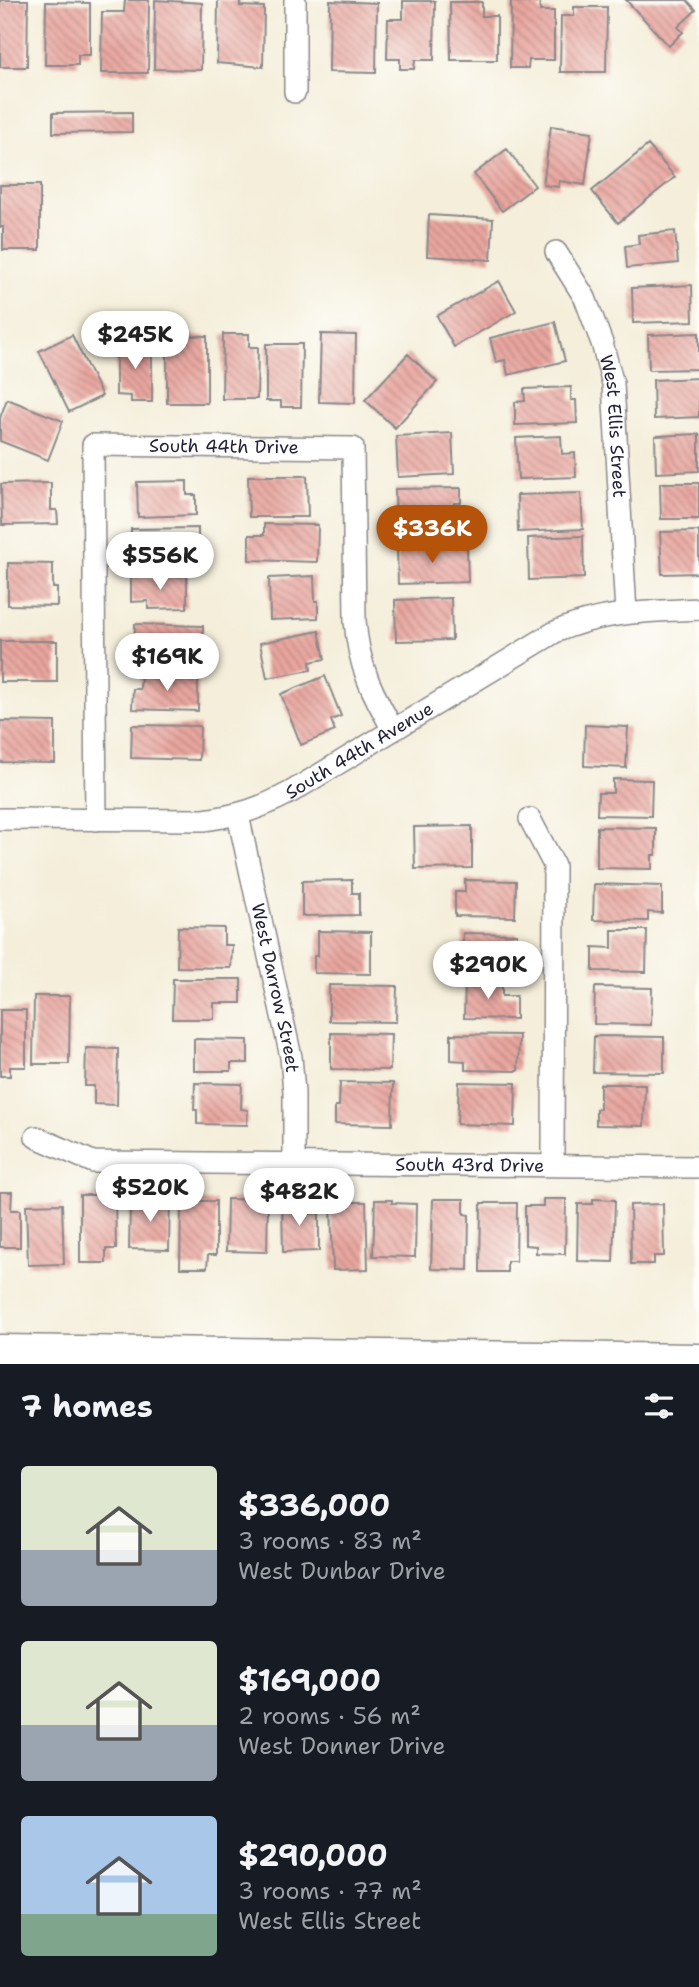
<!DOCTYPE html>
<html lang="en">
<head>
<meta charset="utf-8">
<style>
  body { margin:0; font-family:"Shantell Sans",sans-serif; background:#20242c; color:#f1f3f6; height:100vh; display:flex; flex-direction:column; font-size:26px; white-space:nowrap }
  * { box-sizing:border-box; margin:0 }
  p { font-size:23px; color:#9ea1a6 }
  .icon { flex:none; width:38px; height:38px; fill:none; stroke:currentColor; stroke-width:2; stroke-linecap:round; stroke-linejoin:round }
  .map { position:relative; height:1364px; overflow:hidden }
  .sheet { display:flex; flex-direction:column; background:#171b24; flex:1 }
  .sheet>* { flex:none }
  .price { position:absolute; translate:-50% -60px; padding:0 16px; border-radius:24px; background:#fff; color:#222; font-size:23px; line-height:46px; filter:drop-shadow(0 2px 4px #0008) }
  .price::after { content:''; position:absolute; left:50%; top:42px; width:21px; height:16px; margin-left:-10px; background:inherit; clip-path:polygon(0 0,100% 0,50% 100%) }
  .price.current { background:#b45309; color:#fff }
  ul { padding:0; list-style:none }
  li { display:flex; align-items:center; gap:21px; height:175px; padding:0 21px }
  li span { display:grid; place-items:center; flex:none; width:196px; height:140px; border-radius:7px; color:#555 }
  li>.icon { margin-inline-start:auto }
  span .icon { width:84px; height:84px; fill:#fffc; stroke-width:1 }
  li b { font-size:30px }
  h2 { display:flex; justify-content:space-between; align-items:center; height:84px; padding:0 21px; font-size:30px }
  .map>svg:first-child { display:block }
  .building { fill:url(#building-back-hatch) }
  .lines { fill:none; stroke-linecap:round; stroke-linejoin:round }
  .street-casing { stroke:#8b888a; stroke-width:24 }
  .secondary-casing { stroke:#8b888a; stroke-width:35 }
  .street { stroke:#fff; stroke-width:21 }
  .secondary { stroke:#fff; stroke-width:32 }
  .labels { text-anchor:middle; stroke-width:6; stroke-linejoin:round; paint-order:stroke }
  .street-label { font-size:18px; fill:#22223b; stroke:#fdfcf7 }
</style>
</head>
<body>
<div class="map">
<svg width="699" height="1364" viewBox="0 0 699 1364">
  <defs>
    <pattern id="building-back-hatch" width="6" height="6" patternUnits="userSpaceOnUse" patternTransform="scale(1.75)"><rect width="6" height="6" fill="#e9a69f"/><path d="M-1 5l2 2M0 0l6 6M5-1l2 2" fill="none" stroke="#bc8783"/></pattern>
  </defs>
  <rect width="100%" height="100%" fill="#fdfcf7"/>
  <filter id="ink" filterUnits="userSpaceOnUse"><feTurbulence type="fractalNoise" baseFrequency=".0143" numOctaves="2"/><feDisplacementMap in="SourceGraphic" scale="14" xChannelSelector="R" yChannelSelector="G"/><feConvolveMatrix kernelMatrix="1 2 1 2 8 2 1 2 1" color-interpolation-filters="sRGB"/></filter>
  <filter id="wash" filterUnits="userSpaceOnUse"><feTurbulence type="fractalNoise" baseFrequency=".00686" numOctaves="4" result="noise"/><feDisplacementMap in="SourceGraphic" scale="28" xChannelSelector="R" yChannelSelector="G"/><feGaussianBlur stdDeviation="1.57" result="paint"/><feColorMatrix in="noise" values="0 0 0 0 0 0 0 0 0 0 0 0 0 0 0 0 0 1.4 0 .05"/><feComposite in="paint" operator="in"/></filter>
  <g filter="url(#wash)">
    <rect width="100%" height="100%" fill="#f4eeda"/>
    <g id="blocks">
      <path class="building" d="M 0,0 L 28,0 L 27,67 L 0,67 Z
        M 125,0 L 149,0 L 148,73 L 101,73 L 102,12 L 124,12 Z
        M 155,0 L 202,3 L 201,70 L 154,69 Z
        M 218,0 L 240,0 L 240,6 L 264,7 L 263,67 L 217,63 Z
        M 626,0 L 687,0 L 696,10 L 678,27 L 683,32 L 669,46 Z
        M 330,1 L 377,3 L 376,73 L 329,72 Z
        M 403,1 L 435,1 L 434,60 L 415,60 L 414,69 L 400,69 L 400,59 L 387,59 L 388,19 L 403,19 Z
        M 46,2 L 90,3 L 90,55 L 78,55 L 78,65 L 45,65 Z
        M 450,2 L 482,2 L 482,16 L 497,16 L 497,60 L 451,60 Z
        M 511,2 L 540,2 L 540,11 L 554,11 L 554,60 L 529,60 L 528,68 L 510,68 Z
        M 574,7 L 607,7 L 606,72 L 560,72 L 561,16 L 574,16 Z
        M 132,112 L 132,132 L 53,133 L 53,113 Z
        M 551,126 L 592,132 L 585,185 L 559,181 L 559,187 L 543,185 Z
        M 648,145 L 675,177 L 618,223 L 592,191 Z
        M 507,149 L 535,186 L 502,211 L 474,174 Z
        M 0,185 L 40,185 L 40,250 L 3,250 L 3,227 L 0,227 Z
        M 429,215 L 493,219 L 491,260 L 427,256 Z
        M 675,231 L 678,263 L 627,268 L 625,246 L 639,244 L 638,235 Z
        M 499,281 L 516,311 L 454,347 L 437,316 Z
        M 692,285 L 693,321 L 633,323 L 632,288 Z
        M 555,322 L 565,361 L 508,375 L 505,360 L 496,362 L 490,338 Z
        M 699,333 L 699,369 L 649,370 L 648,335 Z
        M 223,334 L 249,334 L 249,347 L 258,347 L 257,399 L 222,399 Z
        M 321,334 L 356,335 L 355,403 L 319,402 Z
        M 72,335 L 102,396 L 69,412 L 39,351 Z
        M 180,336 L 207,336 L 207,403 L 167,403 L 167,342 L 180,342 Z
        M 127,340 L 152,341 L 152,402 L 131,402 L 131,396 L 116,395 L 116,349 L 127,349 Z
        M 266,344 L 302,344 L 301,407 L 281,407 L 281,401 L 266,401 Z
        M 408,354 L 437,382 L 395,428 L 365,400 Z
        M 699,378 L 699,417 L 654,419 L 653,380 Z
        M 571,387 L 571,400 L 576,400 L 577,423 L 515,425 L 515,402 L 525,401 L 524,389 Z
        M 7,399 L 63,421 L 48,460 L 0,441 L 0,418 Z
        M 452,433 L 454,474 L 398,477 L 396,436 Z
        M 699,434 L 699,471 L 656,473 L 655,436 Z
        M 561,436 L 562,454 L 575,453 L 576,477 L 518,479 L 516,438 Z
        M 248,476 L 307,476 L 308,517 L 249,517 Z
        M 187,481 L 187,495 L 196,495 L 196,515 L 138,517 L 137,482 Z
        M 51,483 L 51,510 L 57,510 L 58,524 L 2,525 L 1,484 Z
        M 660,483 L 699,483 L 699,519 L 661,519 Z
        M 461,488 L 461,503 L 454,503 L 455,529 L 396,529 L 395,489 Z
        M 581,493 L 583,529 L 518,532 L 517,495 Z
        M 264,524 L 318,525 L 317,562 L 249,560 L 249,535 L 264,535 Z
        M 198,528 L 198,565 L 131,566 L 131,529 Z
        M 699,531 L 699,573 L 662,574 L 660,532 Z
        M 583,536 L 584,578 L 529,580 L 528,538 Z
        M 467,545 L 468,582 L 398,584 L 397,547 Z
        M 8,563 L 53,564 L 53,588 L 57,588 L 57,606 L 8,605 Z
        M 187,576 L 187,608 L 148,609 L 148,601 L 131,602 L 131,577 Z
        M 314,576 L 315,601 L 318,601 L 318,618 L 270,620 L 269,578 Z
        M 451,598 L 452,640 L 396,641 L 395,600 Z
        M 135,624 L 203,626 L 202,662 L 134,660 Z
        M 319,631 L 325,659 L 310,662 L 311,670 L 267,678 L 260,643 Z
        M 0,641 L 57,641 L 57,682 L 0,682 Z
        M 141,674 L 198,675 L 198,711 L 132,709 L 133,689 L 140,689 Z
        M 325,676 L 341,716 L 331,720 L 335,731 L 301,745 L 281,694 Z
        M 0,721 L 55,722 L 55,763 L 0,762 Z
        M 132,725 L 200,726 L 199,760 L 131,758 Z
        M 585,725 L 628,727 L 626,768 L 584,766 Z
        M 613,779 L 652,780 L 651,816 L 597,815 L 598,793 L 613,793 Z
        M 472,826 L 472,868 L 415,869 L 414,827 Z
        M 597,827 L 656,828 L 656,855 L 652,855 L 652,869 L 597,868 Z
        M 352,880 L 352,893 L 359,893 L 359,915 L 302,916 L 302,881 Z
        M 465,880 L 516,881 L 515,917 L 455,916 L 455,892 L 465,892 Z
        M 594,884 L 662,886 L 662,913 L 648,912 L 648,921 L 593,920 Z
        M 178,927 L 224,928 L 224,945 L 232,945 L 231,968 L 177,967 Z
        M 612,930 L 647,930 L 646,972 L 593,971 L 593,947 L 612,948 Z
        M 318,931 L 371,932 L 371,974 L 314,973 L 314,956 L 318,956 Z
        M 463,933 L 517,934 L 516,974 L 462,973 Z
        M 173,979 L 241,979 L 241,1003 L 214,1003 L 214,1019 L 172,1019 Z
        M 465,981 L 502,982 L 502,996 L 516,996 L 516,1019 L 464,1018 Z
        M 329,985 L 397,986 L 396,1022 L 329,1021 Z
        M 595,987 L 652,988 L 651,1025 L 594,1024 Z
        M 34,996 L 70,996 L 69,1064 L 33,1064 Z
        M 0,1010 L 26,1010 L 26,1067 L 10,1067 L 10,1076 L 0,1076 Z
        M 331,1033 L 391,1034 L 390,1070 L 331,1069 Z
        M 451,1034 L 519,1035 L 518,1071 L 465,1070 L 465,1061 L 451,1060 Z
        M 594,1036 L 664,1037 L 664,1073 L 593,1072 Z
        M 194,1039 L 248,1040 L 248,1063 L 231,1063 L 231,1071 L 194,1071 Z
        M 86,1048 L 118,1049 L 117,1105 L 94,1104 L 94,1086 L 85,1086 Z
        M 340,1082 L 393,1083 L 392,1125 L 335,1124 L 335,1106 L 339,1106 Z
        M 459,1082 L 516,1083 L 515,1126 L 457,1124 Z
        M 195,1083 L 242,1084 L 241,1109 L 248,1110 L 247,1125 L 197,1124 L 197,1110 L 194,1110 Z
        M 600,1084 L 645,1084 L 644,1126 L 596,1125 L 596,1109 L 600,1109 Z
        M 0,1192 L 12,1192 L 11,1210 L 20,1210 L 20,1247 L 0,1247 Z
        M 80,1195 L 115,1195 L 116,1249 L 106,1249 L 106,1263 L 80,1263 Z
        M 147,1195 L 170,1195 L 169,1250 L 129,1249 L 130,1203 L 147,1203 Z
        M 227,1199 L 268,1200 L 267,1252 L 226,1251 Z
        M 433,1199 L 464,1199 L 464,1214 L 469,1215 L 468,1270 L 431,1269 Z
        M 543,1199 L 566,1199 L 565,1254 L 536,1253 L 536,1246 L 525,1245 L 525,1206 L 543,1206 Z
        M 593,1199 L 615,1200 L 613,1262 L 577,1261 L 578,1204 L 593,1204 Z
        M 304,1200 L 305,1214 L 319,1213 L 319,1251 L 283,1252 L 282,1201 Z
        M 375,1200 L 392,1200 L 392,1203 L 416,1204 L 415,1257 L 373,1256 Z
        M 181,1201 L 216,1201 L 216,1255 L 208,1255 L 207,1268 L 180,1268 Z
        M 331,1202 L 366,1202 L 368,1269 L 333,1270 Z
        M 481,1203 L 517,1203 L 516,1261 L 507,1261 L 507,1272 L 480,1272 Z
        M 62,1204 L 64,1264 L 28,1265 L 26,1205 Z
        M 663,1204 L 664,1256 L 654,1256 L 654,1264 L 631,1264 L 630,1205 Z"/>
    </g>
  </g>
  <g filter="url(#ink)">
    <use href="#blocks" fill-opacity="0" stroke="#8b888a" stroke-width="2"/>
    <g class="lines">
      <defs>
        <g id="street">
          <path d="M 295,0 L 295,92"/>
          <path id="s1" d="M 556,252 L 585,298 L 602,343 L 613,384 L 626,613"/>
          <path id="s2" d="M 238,815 L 291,1057 L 294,1092 L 294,1164"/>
          <path id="s3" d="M 0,819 L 204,820 C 240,815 259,809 291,792 L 555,632 C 603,611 648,612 699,609"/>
          <path d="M 530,819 L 554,865 L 553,1165"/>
          <path id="s4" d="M 96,820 L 93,445 L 353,448 L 355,621 C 359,668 371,690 393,730"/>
          <path id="s5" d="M 36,1137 L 93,1162 L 699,1167"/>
        </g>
        <path id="secondary" d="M 0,1351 L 699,1360"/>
      </defs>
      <use href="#street" class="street-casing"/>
      <use href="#secondary" class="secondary-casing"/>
      <use href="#street" class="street"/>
      <use href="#secondary" class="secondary"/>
    </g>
  </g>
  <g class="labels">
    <g class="street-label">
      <text dy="6" stroke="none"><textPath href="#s1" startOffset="187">West Ellis Street</textPath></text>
      <text dy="6" stroke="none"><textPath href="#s4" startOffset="506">South 44th Drive</textPath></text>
      <text dy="6" stroke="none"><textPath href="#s3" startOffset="376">South 44th Avenue</textPath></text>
      <text dy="6" stroke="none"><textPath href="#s2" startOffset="177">West Darrow Street</textPath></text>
      <text dy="6" stroke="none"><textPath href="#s5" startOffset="439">South 43rd Drive</textPath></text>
    </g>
  </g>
</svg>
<b class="price" style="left:135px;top:371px">$245K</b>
<b class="price current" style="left:432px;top:565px">$336K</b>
<b class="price" style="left:160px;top:592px">$556K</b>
<b class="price" style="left:167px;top:693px">$169K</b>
<b class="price" style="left:488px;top:1001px">$290K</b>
<b class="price" style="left:150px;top:1224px">$520K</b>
<b class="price" style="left:299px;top:1228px">$482K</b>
</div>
<section class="sheet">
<h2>7 homes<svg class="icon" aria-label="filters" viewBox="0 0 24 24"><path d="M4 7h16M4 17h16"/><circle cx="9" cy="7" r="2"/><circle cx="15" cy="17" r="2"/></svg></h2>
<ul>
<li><span style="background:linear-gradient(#dfe7d0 60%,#9aa5b1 0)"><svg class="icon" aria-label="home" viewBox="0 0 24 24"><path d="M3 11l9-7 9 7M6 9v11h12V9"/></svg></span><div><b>$336,000</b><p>3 rooms · 83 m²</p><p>West Dunbar Drive</p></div></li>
<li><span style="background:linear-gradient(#dfe7d0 60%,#9aa5b1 0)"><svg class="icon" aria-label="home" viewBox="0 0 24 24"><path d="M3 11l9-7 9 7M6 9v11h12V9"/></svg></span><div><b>$169,000</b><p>2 rooms · 56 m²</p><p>West Donner Drive</p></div></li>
<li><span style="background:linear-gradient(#a9c7e8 70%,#7fa58c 0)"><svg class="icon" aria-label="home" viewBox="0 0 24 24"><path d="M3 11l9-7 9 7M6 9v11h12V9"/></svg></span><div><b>$290,000</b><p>3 rooms · 77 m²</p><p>West Ellis Street</p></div></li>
</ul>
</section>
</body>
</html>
